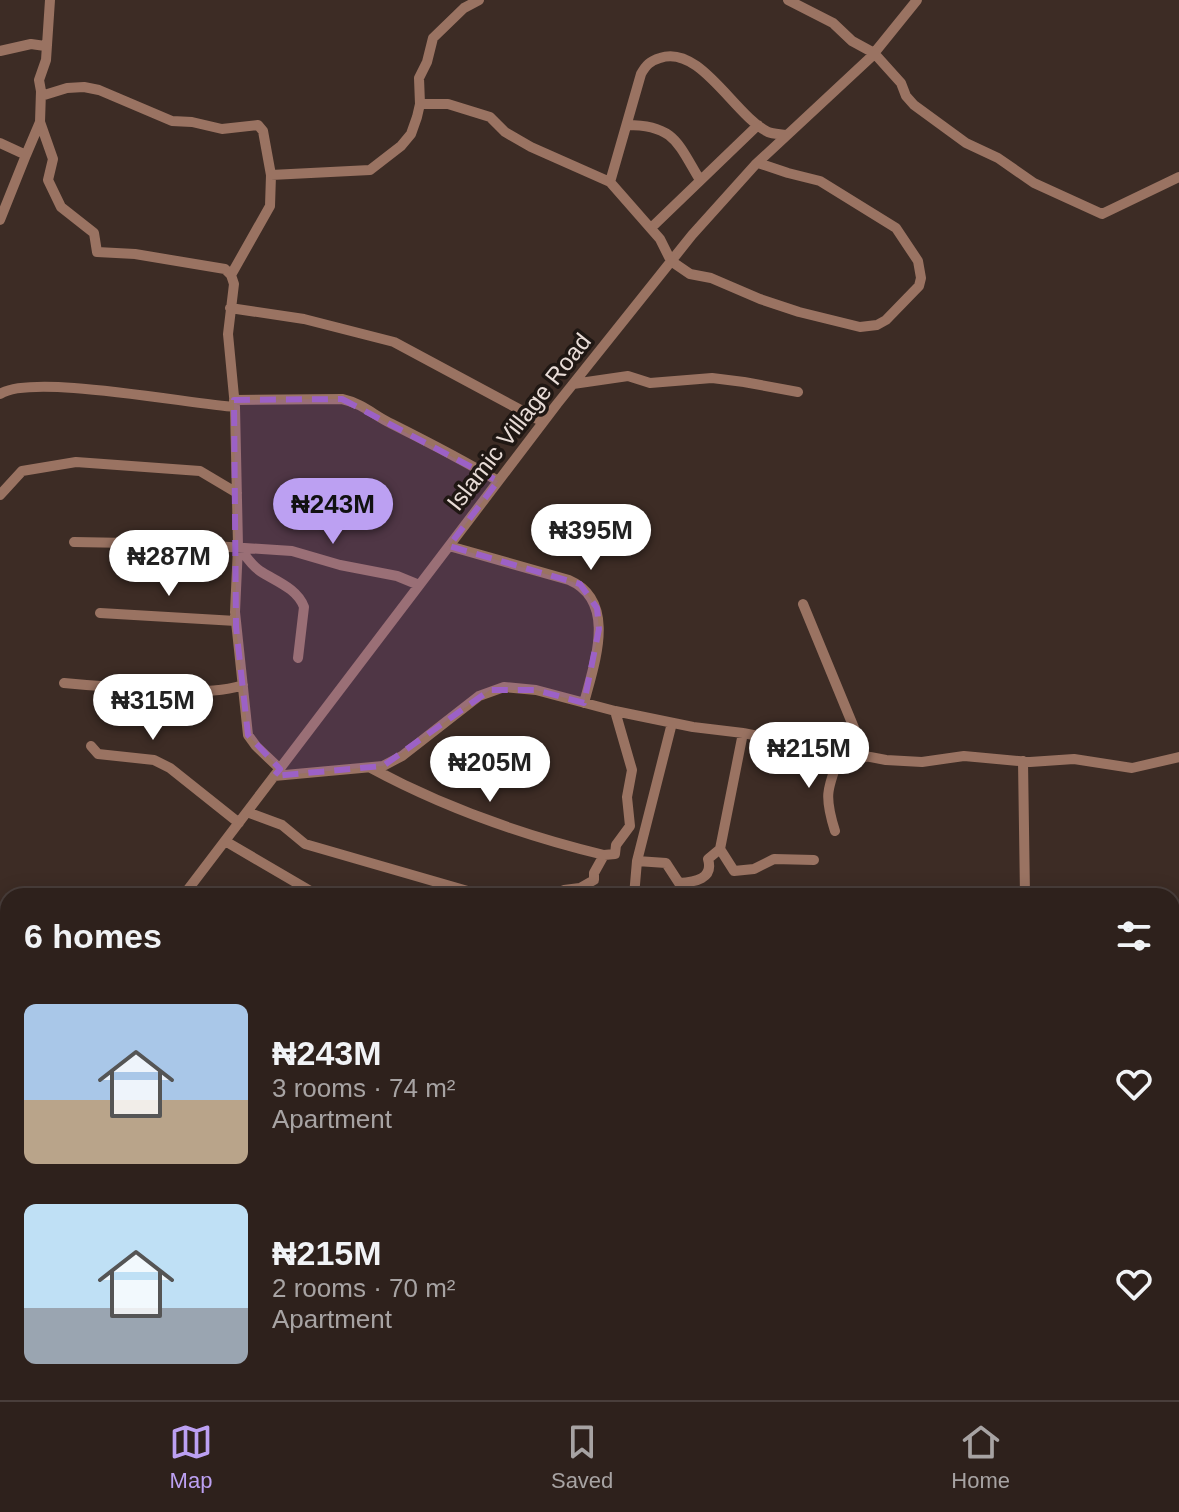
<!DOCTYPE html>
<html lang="en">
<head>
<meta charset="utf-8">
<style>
  body { margin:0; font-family:Helvetica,sans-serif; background:#3a2e29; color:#f1f3f6; height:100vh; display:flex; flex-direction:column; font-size:30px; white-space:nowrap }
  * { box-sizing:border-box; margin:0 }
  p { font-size:26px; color:#a7a3a3 }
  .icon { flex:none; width:44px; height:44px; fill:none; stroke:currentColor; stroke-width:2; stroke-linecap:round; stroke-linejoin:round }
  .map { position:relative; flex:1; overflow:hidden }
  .side { position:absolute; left:0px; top:888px; width:1180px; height:512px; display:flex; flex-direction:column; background:#2e211c; border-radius:24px 24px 0 0; box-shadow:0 4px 20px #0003,0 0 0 2px #493e3b }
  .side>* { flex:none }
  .price { position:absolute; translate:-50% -68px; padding:0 18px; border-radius:28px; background:#fff; color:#222; font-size:26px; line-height:52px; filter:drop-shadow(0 2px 4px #0008) }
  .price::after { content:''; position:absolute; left:50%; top:48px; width:24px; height:18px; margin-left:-12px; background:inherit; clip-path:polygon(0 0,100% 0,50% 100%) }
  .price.active { background:#bca0f2; color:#111 }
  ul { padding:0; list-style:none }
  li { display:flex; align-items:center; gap:24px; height:200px; padding:0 24px }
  li span { display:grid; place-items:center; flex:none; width:224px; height:160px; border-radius:12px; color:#555 }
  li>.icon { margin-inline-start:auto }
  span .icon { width:96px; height:96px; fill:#fffc; stroke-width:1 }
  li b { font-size:34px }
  h2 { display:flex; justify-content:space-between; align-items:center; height:96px; padding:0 24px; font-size:34px }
  .tabs { display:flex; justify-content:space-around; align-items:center; height:112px; border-top:2px solid #493e3b; background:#2e211c; font-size:22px; color:#a7a3a3 }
  .tabs a { display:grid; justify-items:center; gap:4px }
  .tabs .active { color:#bca0f2 }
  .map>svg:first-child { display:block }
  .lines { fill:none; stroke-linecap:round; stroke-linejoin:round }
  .minor { stroke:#9a7362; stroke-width:10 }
  .marked { fill:#9c61c6; fill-opacity:0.2; stroke:#9c61c6; stroke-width:6; stroke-dasharray:16 10; stroke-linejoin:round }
  .labels { text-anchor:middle; stroke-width:7; stroke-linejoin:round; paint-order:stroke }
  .street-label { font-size:24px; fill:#e8dcd7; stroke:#1f1713 }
</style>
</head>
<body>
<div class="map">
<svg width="1179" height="1400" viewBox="0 0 1179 1400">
  <rect width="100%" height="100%" fill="#3d2c25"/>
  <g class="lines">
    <path class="minor" d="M 50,0 L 46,60 L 39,80 L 41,91 L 40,122 L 53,159 L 48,180 L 61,207 L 94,233 L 97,252 L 135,254 L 225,269 L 231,275 L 234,284 L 228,334 L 235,407 L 238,546 L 235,612 L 248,735 L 256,746 L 280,769
      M 788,0 L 833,23 L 852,41 L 874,53 L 901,83 L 906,96 L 914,105 L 966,143 L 998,158 L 1034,183 L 1102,214 L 1179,177
      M 0,51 L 31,44 L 45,46
      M 41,96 L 67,88 L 84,87 L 99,90 L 172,121 L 192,122 L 222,129 L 258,125 L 263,131 L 271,175
      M 420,104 L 448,104 L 490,117 L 505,132 L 531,147 L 610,182 L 660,239 L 671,261 L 690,274 L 711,278 L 760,299 L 799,312 L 860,327 L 877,325 L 886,320 L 919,286 L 921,278 L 918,261 L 896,228 L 820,181 L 788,173 L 758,163
      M 627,125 C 675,125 678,144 700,180
      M 0,143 L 26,155 L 0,220
      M 26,155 L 40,122
      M 610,182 L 641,74 C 646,65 650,61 660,58 C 700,44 734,115 768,132 C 773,134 780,134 786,135
      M 651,228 L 758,125
      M 231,275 L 270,206 L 271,175 L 370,170 L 401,146 L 411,134 L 417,117 L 420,104 L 419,78 L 427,62 L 433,38 L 464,8 L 479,0
      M 230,308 L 304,319 L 394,342 L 543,422
      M 573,384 L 628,376 L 650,383 L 712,378 L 744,382 L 798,392
      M 0,394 C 32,373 189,404 235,407
      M 234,400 L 342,399 C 364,404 373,415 392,424 C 428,442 463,460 498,481
      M 0,495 L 22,471 L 76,462 L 200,471 L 237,493
      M 74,542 L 184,544 L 292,551 L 340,565 L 397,576 L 419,585
      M 449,546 L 569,580 C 618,601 594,664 584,703
      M 239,547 C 245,555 251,565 260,571 C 275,581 297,588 304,607 L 298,658
      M 803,604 L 866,757
      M 100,613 L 236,621
      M 64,683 C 104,687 142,689 182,690 C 204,691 222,692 243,685
      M 672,723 L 637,861 L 666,863 L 679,883 C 695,882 714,879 708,859 L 720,849 L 743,733
      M 91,746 L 98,754 L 154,760 L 170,768 L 239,823
      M 1023,761 L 1025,896
      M 371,768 C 445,808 522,835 604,855
      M 274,776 L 383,766 L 402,756 L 479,696 L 504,687 L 536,690 L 615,711 L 693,727 L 743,733 L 886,760 L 922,762 L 964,756 L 1030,762 L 1074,759 L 1132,768 L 1179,757
      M 247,812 L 282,825 L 305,844 L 485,896
      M 835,831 C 823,793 828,788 841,752
      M 225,841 L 319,896
      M 720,849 L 734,871 L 754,869 L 774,859 L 814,860
      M 183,896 L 557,404 L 692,235 L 755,165 L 871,57 L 917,0
      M 562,896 L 564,890 L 580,888 L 594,880 L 594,873 L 604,855 L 615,854 L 616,845 L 630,826 L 627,797 L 632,770 L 615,711
      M 634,896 L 637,861
      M 0,981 L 2,978
      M 0,1147 L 8,1137
      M 1172,1149 L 1179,1149
      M 0,1153 L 8,1156
      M 0,1213 L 8,1219
      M 1172,1277 L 1179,1276
      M 0,1296 L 8,1274
      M 290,1392 L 329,1394 L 361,1392
      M 372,1392 L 431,1400
      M 622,1392 L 624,1400
      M 676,1392 L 680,1400
      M 1001,1392 L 1005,1400
      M 10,1400 L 17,1392
      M 106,1400 L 113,1392
      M 546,1400 L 566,1392"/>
  </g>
  <path class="marked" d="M 342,399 L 498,481 L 449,546 L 580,584 L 597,608 L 599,629 L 584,703 L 536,690 L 490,690 L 383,766 L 274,776 L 280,769 L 248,735 L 236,627 L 234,400 Z"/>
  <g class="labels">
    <g class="street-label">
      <text transform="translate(519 422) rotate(-52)" y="8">Islamic Village Road</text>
    </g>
  </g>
</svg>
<b class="price active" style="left:333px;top:546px">₦243M</b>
<b class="price" style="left:591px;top:572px">₦395M</b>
<b class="price" style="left:169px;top:598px">₦287M</b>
<b class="price" style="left:153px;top:742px">₦315M</b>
<b class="price" style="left:809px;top:790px">₦215M</b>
<b class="price" style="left:490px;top:804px">₦205M</b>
<section class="side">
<h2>6 homes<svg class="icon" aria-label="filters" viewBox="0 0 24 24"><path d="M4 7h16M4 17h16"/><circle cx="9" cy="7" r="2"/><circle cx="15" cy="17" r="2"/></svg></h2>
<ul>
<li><span style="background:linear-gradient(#a9c7e8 60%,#b9a48a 0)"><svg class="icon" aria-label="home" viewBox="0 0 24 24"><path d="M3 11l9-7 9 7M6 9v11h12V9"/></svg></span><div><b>₦243M</b><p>3 rooms · 74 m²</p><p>Apartment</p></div><svg class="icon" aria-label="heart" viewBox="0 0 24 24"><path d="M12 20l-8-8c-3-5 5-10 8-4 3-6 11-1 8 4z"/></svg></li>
<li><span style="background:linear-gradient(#bfe0f5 65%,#9aa5b1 0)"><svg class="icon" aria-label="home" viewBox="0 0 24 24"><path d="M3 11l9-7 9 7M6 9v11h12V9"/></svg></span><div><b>₦215M</b><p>2 rooms · 70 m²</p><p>Apartment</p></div><svg class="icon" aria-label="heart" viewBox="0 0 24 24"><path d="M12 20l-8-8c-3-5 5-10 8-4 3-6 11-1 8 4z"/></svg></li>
</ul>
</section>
</div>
<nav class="tabs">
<a class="active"><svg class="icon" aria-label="map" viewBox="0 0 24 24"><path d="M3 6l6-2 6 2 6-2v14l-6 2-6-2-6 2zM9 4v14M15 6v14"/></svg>Map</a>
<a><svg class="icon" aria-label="saved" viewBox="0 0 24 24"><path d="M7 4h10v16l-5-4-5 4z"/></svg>Saved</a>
<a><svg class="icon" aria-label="home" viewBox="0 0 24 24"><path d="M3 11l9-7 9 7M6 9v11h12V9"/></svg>Home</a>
</nav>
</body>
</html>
